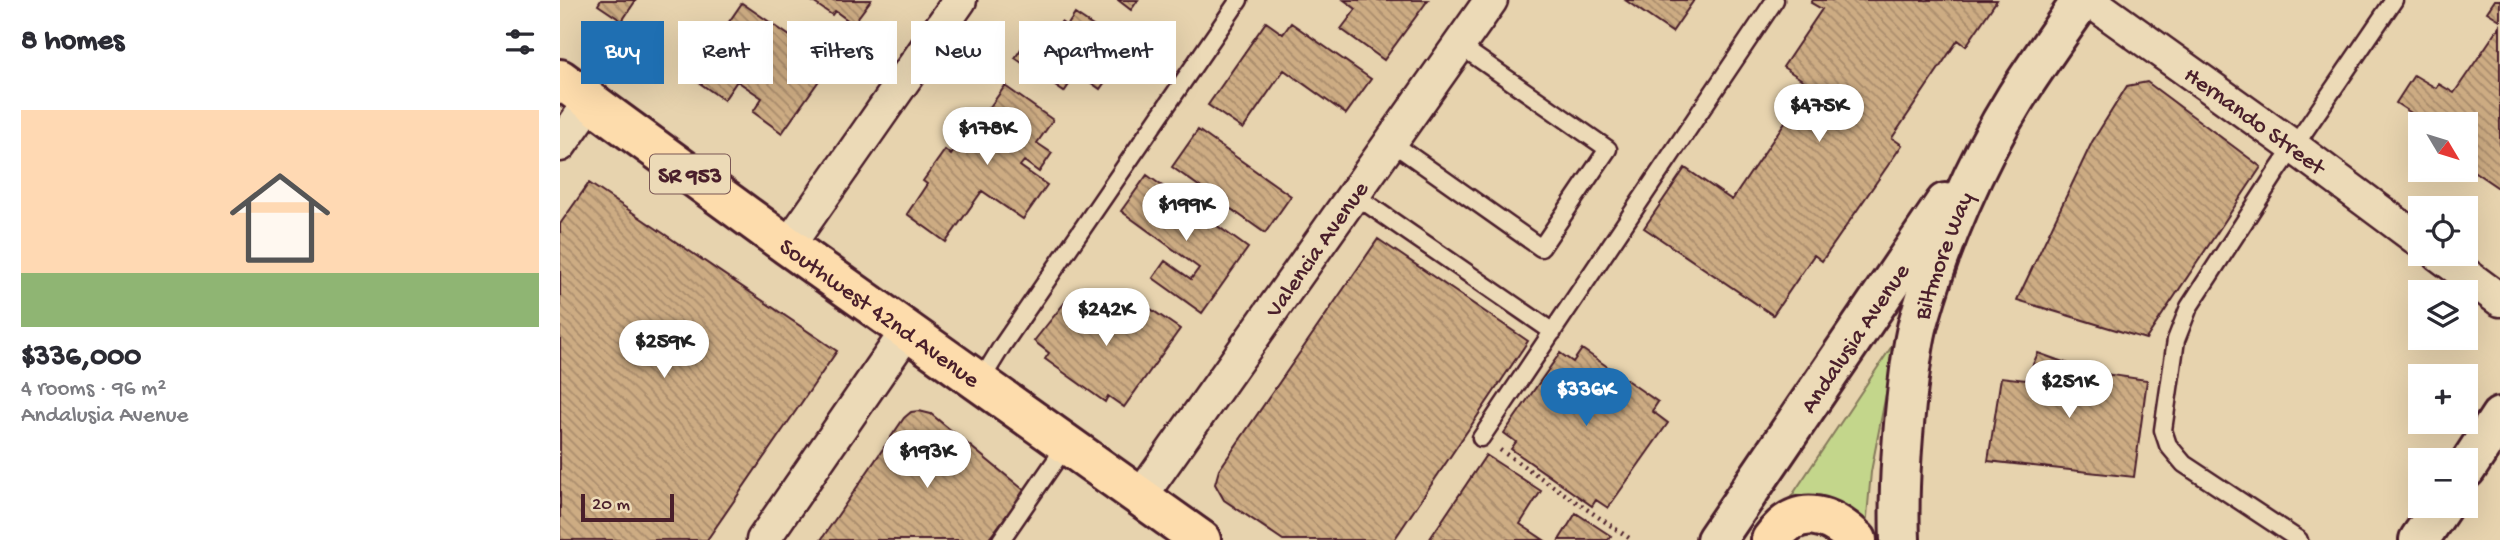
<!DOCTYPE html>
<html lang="en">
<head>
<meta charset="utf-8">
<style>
  body { margin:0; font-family:"Gochi Hand",sans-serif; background:#f7f7f7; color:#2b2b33; height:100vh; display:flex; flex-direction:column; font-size:26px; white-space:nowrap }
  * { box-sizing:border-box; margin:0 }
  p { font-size:23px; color:#7c7c81 }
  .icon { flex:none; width:38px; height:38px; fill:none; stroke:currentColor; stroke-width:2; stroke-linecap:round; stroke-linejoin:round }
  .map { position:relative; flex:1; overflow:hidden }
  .drawer { display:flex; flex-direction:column; background:#fff; width:560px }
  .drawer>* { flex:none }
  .guide { position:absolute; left:21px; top:21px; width:665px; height:63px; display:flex; gap:14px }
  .needle { width:46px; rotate:128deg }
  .controls { position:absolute; left:1848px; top:112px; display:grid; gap:14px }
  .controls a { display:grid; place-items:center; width:70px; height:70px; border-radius:0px; background:#fff; box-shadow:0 7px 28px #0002; font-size:35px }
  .scale { position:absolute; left:21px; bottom:18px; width:93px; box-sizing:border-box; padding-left:7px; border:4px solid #4a1f2b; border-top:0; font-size:19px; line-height:24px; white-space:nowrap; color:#4a1f2b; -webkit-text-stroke:5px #ecdab7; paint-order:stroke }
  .price { position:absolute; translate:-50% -60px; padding:0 16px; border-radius:24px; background:#fff; color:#222; font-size:23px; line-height:46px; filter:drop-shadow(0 2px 4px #0008) }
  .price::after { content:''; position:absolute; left:50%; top:42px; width:21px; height:16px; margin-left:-10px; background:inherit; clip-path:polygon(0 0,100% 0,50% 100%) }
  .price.on { background:#1f6fb2; color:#fff }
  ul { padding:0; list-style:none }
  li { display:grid; align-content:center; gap:14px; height:371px; padding:0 21px }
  li span { display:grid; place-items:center; height:217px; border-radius:0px; color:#555 }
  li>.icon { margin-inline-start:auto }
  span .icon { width:126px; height:126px; fill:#fffc; stroke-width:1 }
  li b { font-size:30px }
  h2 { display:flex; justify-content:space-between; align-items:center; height:84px; padding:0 21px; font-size:30px }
  .tag { padding:0 24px; border-radius:0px; background:#fff; box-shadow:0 7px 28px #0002; font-size:24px; line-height:63px }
  .tag.on { background:#1f6fb2; color:#fff }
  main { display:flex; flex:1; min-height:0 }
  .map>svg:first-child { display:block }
  .green { fill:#c3d68b; stroke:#867a5b; stroke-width:2 }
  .building { fill:url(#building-back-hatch); stroke:#4a1f2b; stroke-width:2 }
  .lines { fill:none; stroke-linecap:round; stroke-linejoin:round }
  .lane-casing { stroke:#4a1f2b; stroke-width:21 }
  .street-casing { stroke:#4a1f2b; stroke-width:37 }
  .secondary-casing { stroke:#4a1f2b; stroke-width:44 }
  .primary-casing { stroke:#4a1f2b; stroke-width:44 }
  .path { stroke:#4a1f2b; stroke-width:4.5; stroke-dasharray:2 5; stroke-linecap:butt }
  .lane { stroke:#ecdab7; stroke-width:16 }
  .street { stroke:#ecdab7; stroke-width:32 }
  .secondary { stroke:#ecdab7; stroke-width:38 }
  .primary { stroke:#fddcac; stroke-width:38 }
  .labels { text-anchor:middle; stroke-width:5; stroke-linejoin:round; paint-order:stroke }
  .shield { fill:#ecdab7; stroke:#7b5755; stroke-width:2 }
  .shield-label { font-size:23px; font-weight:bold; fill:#4a1f2b }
  .street-label { font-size:24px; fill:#4a1f2b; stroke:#ecdab7 }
</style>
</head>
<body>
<main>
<section class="drawer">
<h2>8 homes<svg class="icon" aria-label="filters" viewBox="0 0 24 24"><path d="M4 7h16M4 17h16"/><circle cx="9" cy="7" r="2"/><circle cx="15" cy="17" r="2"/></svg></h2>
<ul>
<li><span style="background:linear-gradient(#ffd9b3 75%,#8fb573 0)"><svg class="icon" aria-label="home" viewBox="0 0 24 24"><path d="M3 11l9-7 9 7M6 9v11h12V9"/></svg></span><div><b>$336,000</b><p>4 rooms · 96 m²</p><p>Andalusia Avenue</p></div></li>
</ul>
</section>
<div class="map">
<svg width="1940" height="540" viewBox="0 0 1940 540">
  <defs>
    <pattern id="building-back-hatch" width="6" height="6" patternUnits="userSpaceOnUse" patternTransform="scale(1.75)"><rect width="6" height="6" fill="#cdac83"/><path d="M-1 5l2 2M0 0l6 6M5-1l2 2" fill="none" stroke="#a88b6b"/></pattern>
  </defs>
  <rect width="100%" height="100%" fill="#e7d3ae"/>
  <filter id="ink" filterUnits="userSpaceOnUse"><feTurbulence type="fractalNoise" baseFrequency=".0143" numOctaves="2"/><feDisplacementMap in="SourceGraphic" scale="14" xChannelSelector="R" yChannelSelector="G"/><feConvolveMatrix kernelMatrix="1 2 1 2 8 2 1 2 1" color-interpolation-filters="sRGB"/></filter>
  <g filter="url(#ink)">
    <path class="green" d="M 1332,346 L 1335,347 L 1311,472 L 1306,528 L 1227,503 Z"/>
    <path class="building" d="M 41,0 L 76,0 L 62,21 L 38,5 Z
      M 250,0 L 311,0 L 293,24 L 275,11 L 272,15 Z
      M 558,0 L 578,0 L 571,10 Z
      M 784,0 L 868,0 L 824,60 L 781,29 L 796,9 Z
      M 1065,0 L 1134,0 L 1112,32 Z
      M 1253,0 L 1437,0 L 1406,46 L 1398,40 L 1332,138 L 1342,145 L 1262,261 L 1254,255 L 1213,315 L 1084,228 L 1125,168 L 1172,200 L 1250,85 L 1223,67 L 1262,9 L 1251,3 Z
      M 1935,0 L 1940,0 L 1940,20 L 1927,12 Z
      M 182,3 L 237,41 L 231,49 L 265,72 L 222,133 L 193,112 L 202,98 L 177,81 L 164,100 L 131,77 Z
      M 515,14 L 580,57 L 566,77 L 554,69 L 540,89 L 517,73 L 504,92 L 455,58 L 473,31 L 487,42 L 501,22 L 507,26 Z
      M 706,22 L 723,34 L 731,23 L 811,79 L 786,114 L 724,70 L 683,129 L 648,105 Z
      M 1940,26 L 1940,189 L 1906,166 L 1906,124 L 1861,124 L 1856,121 L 1859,118 L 1836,103 L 1854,75 L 1876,88 L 1879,84 L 1894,93 Z
      M 1587,82 L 1701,167 L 1586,339 L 1457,300 L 1532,142 L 1567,86 Z
      M 445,86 L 493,120 L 477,143 L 492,153 L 479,172 L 464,161 L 460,166 L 487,185 L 463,219 L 422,191 L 386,242 L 347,214 L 367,184 L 363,181 L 385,150 L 391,155 L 409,129 L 412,132 Z
      M 638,130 L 731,196 L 705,233 L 612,167 Z
      M 587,175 L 688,248 L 642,313 L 593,278 L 605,261 L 631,279 L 639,268 L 561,211 Z
      M 29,183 L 277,351 L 147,540 L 0,540 L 0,224 Z
      M 818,239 L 968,341 L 834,540 L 723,540 L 664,500 L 655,484 L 659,470 Z
      M 510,296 L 558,326 L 576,299 L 620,329 L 564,407 L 548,396 L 545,402 L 485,359 L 489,353 L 474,341 Z
      M 1022,349 L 1098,402 L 1092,411 L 1108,423 L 1048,508 L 1036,500 L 1032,506 L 951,449 L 956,442 L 944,433 L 1000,353 L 1013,362 Z
      M 1478,353 L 1531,372 L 1587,380 L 1574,477 L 1428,461 L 1441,377 L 1466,380 Z
      M 359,411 L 371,414 L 465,491 L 428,540 L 261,540 L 344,418 L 351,412 Z
      M 926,455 L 981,491 L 960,524 L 984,540 L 869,540 Z
      M 1016,513 L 1051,536 L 1048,540 L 999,540 Z"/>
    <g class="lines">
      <defs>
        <path id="lane" d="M 831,142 L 981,248 L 1048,149 L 899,45
          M 793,194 L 993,332
          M 420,382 L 442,346 L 679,0
          M 921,438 L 1215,0
          M 441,540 L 507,444
          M 1739,540 L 1624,464 L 1608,445 L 1603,430 L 1616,340 L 1629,307 L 1716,173 L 1834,0"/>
        <g id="street">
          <path id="s1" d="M 1529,0 L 1734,147 L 1860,241"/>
          <path d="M 0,145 L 31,101"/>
          <path d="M 228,246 L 400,0"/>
          <path d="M 1878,254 L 1940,300"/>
          <path id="s2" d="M 581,496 L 931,0"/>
          <path d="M 203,540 L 347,331"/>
        </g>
        <g id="secondary">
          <path d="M 1906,469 L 1940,417"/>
          <path id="s3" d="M 1156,540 L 1385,203"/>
          <path id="s4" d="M 1340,540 C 1338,488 1342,437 1348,386 C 1351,363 1353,339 1360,317 C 1381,243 1415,163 1456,97 C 1477,64 1500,32 1522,0"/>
          <path d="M 1859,540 L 1882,506"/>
        </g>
        <g id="primary">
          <path id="s5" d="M 0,79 L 228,246 L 641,540"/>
          <path d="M 1211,540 C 1237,503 1268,512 1297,540"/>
        </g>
      </defs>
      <use href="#lane" class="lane-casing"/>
      <use href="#street" class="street-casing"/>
      <use href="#secondary" class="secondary-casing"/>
      <use href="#primary" class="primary-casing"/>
      <path class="path" d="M 940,450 L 1072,540"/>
      <use href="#lane" class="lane"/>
      <use href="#street" class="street"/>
      <use href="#secondary" class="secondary"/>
      <use href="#primary" class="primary"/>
    </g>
  </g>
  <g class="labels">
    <rect class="shield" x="90" y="154.5" width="80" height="39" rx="5"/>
    <g class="shield-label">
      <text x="130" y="182">SR 953</text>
    </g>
    <g class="street-label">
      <text dy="8" stroke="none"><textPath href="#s1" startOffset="205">Hernando Street</textPath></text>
      <text dy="8" stroke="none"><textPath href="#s2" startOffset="303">Valencia Avenue</textPath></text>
      <text dy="8" stroke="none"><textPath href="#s4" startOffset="290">Biltmore Way</textPath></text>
      <text dy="8" stroke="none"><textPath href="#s5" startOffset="396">Southwest 42nd Avenue</textPath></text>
      <text dy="8" stroke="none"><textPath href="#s3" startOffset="245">Andalusia Avenue</textPath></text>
    </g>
  </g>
</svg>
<div class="controls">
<a><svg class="needle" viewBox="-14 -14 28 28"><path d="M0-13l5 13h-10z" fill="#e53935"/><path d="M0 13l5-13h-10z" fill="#7c7c81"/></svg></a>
<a><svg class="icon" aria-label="locate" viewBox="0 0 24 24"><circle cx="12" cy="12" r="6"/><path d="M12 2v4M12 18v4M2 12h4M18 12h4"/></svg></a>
<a><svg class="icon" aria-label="layers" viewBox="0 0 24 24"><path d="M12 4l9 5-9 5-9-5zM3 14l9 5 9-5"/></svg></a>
<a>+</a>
<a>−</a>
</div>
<div class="scale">20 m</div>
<b class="price" style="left:1259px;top:144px">$475K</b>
<b class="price" style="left:427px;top:167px">$178K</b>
<b class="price" style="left:626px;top:243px">$199K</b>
<b class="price" style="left:546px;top:348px">$242K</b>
<b class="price" style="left:104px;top:380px">$259K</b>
<b class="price" style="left:1509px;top:420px">$251K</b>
<b class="price on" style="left:1026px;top:428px">$336K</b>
<b class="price" style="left:367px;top:490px">$193K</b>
<div class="guide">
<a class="tag on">Buy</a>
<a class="tag">Rent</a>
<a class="tag">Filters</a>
<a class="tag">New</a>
<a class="tag">Apartment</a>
</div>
</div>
</main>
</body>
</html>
